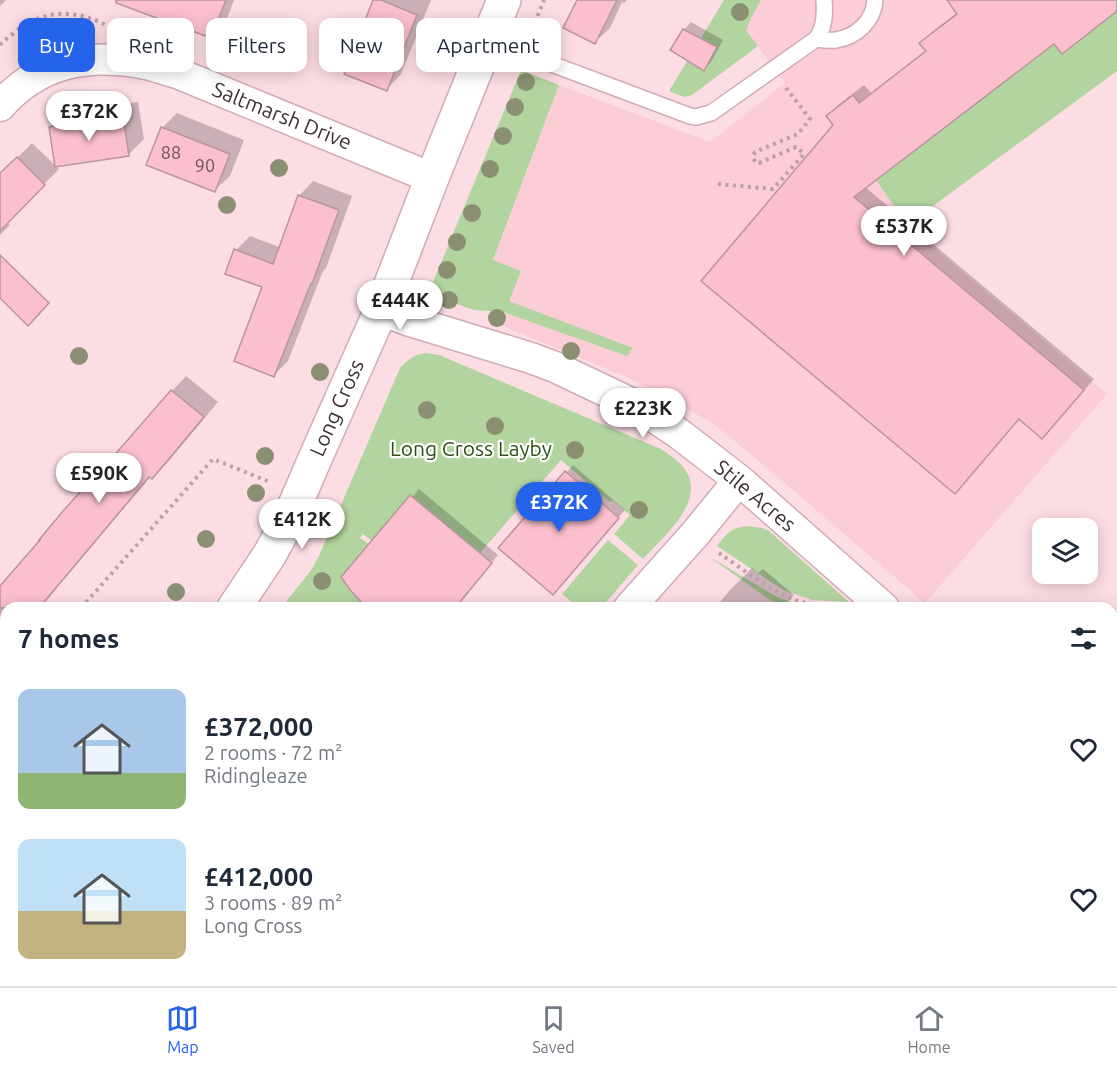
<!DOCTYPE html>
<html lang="en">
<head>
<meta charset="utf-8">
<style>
  body { margin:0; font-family:Ubuntu,sans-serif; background:#f2f2f3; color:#1f2937; height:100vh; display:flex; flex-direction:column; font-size:22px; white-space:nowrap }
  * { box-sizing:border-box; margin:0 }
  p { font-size:20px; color:#747a83 }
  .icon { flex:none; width:33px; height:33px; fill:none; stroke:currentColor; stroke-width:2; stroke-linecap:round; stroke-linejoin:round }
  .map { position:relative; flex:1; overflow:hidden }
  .side { position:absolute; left:0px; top:602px; width:1118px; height:386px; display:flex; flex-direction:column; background:#fff; border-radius:18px 18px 0 0; box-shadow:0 3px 15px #0003 }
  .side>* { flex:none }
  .banner { position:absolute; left:18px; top:18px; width:600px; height:54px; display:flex; gap:12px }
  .fabs { position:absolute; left:1032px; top:518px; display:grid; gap:12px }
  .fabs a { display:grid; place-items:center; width:66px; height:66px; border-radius:12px; background:#fff; box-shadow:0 3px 15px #0003; font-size:30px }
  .price { position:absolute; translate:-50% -51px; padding:0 14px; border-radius:21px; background:#fff; color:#222; font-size:20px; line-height:39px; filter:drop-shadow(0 2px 3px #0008) }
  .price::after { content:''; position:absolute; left:50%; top:36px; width:18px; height:14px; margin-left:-9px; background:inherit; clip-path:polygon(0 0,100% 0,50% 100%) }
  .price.current { background:#2563eb; color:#fff }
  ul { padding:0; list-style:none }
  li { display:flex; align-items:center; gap:18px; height:150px; padding:0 18px }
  li span { display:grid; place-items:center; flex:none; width:168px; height:120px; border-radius:12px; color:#555 }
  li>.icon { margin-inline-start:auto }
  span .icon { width:72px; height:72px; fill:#fffc; stroke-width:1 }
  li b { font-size:26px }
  h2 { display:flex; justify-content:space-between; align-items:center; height:72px; padding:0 18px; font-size:26px }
  .tag { padding:0 21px; border-radius:12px; background:#fff; box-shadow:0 3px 15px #0003; font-size:21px; line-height:54px }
  .tag.current { background:#2563eb; color:#fff }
  .tab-bar { display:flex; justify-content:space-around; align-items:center; height:84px; border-top:2px solid #e0e1e3; background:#fff; font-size:16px; color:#747a83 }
  .tab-bar a { display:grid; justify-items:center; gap:3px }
  .tab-bar .current { color:#2563eb }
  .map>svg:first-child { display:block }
  .built { fill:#fcccd7 }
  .green { fill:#b2d49e; fill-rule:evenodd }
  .shadow { fill:#0003 }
  .building { fill:#fbbfce; stroke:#b9959d; stroke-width:1.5 }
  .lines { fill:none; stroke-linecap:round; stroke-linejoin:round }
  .service-casing { stroke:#d1abb4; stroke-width:18 }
  .minor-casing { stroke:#d1abb4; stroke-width:33 }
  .tertiary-casing { stroke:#d1abb4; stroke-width:36 }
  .path { stroke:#bba1a7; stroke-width:4; stroke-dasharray:3 4.5; stroke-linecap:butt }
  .service { stroke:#fff; stroke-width:15 }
  .minor { stroke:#fff; stroke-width:30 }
  .tertiary { stroke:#fff; stroke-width:33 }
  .tree { fill:#8c9072 }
  .labels { text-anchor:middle; stroke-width:4.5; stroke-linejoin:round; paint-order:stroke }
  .number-label { font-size:18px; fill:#6e545a }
  .street-label { font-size:21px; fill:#3f3033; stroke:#fff }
  .park-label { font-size:21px; fill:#305115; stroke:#fff }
</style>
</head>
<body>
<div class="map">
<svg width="1117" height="986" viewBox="0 0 1117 986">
  <rect width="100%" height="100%" fill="#fddde4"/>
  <path class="built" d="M 724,0 L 1117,0 L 1117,71 L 907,225 L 1107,394 L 925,603 L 748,452 L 716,426 L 688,409 L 631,379 L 498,324 L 508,301 L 493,260 L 559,85 L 710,142 L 785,83 Z
    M 377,981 L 592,981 L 588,986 L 373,986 Z"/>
  <path class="green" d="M 724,0 L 761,0 L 751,18 L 746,30 L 758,46 L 692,95 L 684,97 L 669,91 ZM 703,40 L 717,47 L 704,71 L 690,63 Z
    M 1117,0 L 1117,71 L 907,225 L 876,180 L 1016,73 L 1041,27 L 1062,53 L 1114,13 Z
    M 521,70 L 559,85 L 493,260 L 521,271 L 509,301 L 633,348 L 627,356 L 503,312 L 474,310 L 428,294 Z
    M 427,353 L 439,355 L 661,449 C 670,455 680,461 686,471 C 706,502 662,538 643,559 L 614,534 L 630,515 L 612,500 L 610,502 L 561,460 L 480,553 L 410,495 L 372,541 L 363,534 L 360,538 L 369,544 L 341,577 L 356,596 L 368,607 L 281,608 L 312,569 L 319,556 L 400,368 C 408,359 415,354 427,353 Z
    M 747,526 L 762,528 L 769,531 L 849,602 L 812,600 L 783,590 L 717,546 C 727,534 730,528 747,526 Z
    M 608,540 L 638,565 L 602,607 L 578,607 L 562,594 Z
    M 708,556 L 777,597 L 806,607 L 780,607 Z
    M 6,833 L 6,889 L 0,896 L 0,840 Z
    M 6,971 L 6,981 L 266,981 L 262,986 L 0,986 L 0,973 Z
    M 626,981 L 669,981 L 673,984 L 675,981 L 853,981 L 849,986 L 622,986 Z"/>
  <path class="shadow" d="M 0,0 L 6,0 L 0,6 Z
    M 114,0 L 234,0 L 226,21 L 211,36 Z
    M 375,0 L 431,0 L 401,74 L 387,89 Z
    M 579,0 L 627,0 L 624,3 L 622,2 L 610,28 L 595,42 Z
    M 949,0 L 1117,0 L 1117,8 L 1054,42 L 865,187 L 1094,379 L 1042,437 L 1020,418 L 955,492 L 703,281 L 834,125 L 828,116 L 838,105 L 864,85 L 871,93 L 926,50 L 921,43 L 932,32 L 958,12 Z
    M 691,22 L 723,40 L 711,62 L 704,69 L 672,50 L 684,30 Z
    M 138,102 L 144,139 L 129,154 L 51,128 L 66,113 Z
    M 177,113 L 244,140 L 230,176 L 215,190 L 162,128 Z
    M 32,143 L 59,169 L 7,222 L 10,225 L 0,235 L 0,175 Z
    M 313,181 L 352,196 L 326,268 L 323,271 L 288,361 L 274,375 L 264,286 L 236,250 L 250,236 L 279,247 L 299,196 Z
    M 186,376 L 218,402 L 167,463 L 152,477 L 151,476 L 40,608 L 6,608 L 6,640 L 0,647 L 0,589 L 92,481 L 107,466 L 172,391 Z
    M 573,465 L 625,510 L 560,586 L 500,548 Z
    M 419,489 L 498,555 L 454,608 L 343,577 Z
    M 752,568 L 758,573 L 763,569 L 794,595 L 783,608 L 715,608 L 730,590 Z
    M 1112,820 L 1117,824 L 1117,852 L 1112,858 Z
    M 379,981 L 531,981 L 526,986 L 375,986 Z
    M 917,981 L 996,981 L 991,986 L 916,986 L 919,983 Z"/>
  <path class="building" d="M 116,0 L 226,0 L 211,38 L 116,3 Z
    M 373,0 L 381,0 L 417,15 L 387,91 L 344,74 Z
    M 577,0 L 617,0 L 595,44 L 563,28 Z
    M 947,0 L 1117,0 L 1117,11 L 1062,54 L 1054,44 L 854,197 L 1084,390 L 1042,439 L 1019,419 L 955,494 L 701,281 L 833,125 L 826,116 L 853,95 L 859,103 L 926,51 L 919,43 L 957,14 Z
    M 683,29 L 717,47 L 704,71 L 670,50 Z
    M 123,116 L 129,156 L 55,167 L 49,127 Z
    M 161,127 L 230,154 L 215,192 L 146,165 Z
    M 17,157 L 45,185 L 0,231 L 0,173 Z
    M 298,195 L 339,210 L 312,284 L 311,283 L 274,377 L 234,361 L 262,287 L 225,274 L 234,249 L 273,264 Z
    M 0,255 L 49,303 L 28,326 L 0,298 Z
    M 171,390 L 204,417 L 152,479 L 149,477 L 39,608 L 0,608 L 0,586 L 40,540 L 39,540 L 63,511 L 91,480 L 92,481 Z
    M 565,471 L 619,518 L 553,595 L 498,548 Z
    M 410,495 L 492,563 L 455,608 L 367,608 L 351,591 L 341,577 Z"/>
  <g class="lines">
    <defs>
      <path id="service" d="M 816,39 C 823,40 830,41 836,40 C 856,37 874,21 875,0
        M 488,40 L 690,116 L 696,117 L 711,113 L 816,39 C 825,28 825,13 824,0
        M 608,986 L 612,981"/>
      <path id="minor" d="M 0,106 C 38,63 86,53 141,63 C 153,65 165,70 177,73 L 432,178
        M 381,310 L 410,321 L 531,358 L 555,367 L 639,407 L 678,433 L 739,480 L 884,608
        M 629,608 L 695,534 L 739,480
        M 1112,801 L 1117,806
        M 1112,931 L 1117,924
        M 298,986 L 302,981
        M 1065,986 L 1069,981"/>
      <path id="tertiary" d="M 234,608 L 270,554 L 289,519 L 314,461 L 381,310 L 432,178 L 504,0
        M 0,817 L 6,810
        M 0,918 L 6,914"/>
    </defs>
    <use href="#service" class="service-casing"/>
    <use href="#minor" class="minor-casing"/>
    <use href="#tertiary" class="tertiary-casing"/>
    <path class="path" d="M 532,30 L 544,0
      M 0,45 C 4,40 9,37 14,33 C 44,8 76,9 110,27
      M 718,184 L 773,189 L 804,154 L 796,147 L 759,163 L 755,162 L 753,156 L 755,152 L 798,134 L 810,119 L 786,88
      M 719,553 C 741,568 770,591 795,600 C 807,604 820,605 832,606
      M 81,608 L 213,459 L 270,482
      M 0,699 L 6,692
      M 0,712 L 6,718
      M 0,752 L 4,749
      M 58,981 L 59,986
      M 169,981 L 175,986"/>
    <use href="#service" class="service"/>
    <use href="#minor" class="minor"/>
    <use href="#tertiary" class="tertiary"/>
  </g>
  <g class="tree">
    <circle cx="740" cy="12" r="9"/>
    <circle cx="526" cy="82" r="9"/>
    <circle cx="515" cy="107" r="9"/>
    <circle cx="503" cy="136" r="9"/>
    <circle cx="279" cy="168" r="9"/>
    <circle cx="490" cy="169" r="9"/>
    <circle cx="227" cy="205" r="9"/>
    <circle cx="472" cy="213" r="9"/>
    <circle cx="457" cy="242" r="9"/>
    <circle cx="447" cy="270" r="9"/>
    <circle cx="449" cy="300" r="9"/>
    <circle cx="497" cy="318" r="9"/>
    <circle cx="571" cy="351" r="9"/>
    <circle cx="79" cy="356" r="9"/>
    <circle cx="320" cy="372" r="9"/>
    <circle cx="427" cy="410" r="9"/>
    <circle cx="495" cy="426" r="9"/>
    <circle cx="575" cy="450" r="9"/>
    <circle cx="265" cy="456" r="9"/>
    <circle cx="256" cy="493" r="9"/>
    <circle cx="639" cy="510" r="9"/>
    <circle cx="206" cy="539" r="9"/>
    <circle cx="322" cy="581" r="9"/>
    <circle cx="176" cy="592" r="9"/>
  </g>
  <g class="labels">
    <g class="number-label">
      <text x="171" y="159">88</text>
      <text x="205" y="172">90</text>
    </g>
    <g class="street-label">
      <text transform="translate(282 116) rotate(22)" y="7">Saltmarsh Drive</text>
      <text transform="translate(337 408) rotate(-66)" y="7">Long Cross</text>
      <text transform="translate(755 496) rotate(40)" y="7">Stile Acres</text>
    </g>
    <g class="park-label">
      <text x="471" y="456">Long Cross Layby</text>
    </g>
  </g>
</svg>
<div class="fabs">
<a><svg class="icon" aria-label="layers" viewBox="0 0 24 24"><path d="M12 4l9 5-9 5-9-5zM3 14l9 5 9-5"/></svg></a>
</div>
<b class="price" style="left:89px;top:142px">£372K</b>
<b class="price" style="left:904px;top:257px">£537K</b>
<b class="price" style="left:400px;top:331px">£444K</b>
<b class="price" style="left:643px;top:439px">£223K</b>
<b class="price" style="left:99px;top:504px">£590K</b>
<b class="price current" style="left:559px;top:533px">£372K</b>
<b class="price" style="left:302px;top:550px">£412K</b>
<div class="banner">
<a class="tag current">Buy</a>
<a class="tag">Rent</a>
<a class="tag">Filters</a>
<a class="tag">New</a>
<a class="tag">Apartment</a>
</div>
<section class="side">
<h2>7 homes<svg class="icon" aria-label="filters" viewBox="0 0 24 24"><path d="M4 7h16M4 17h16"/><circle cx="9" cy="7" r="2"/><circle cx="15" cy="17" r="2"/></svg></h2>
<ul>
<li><span style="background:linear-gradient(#a9c7e8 70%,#8fb573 0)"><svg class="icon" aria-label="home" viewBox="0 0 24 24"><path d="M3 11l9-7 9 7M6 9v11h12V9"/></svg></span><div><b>£372,000</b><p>2 rooms · 72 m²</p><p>Ridingleaze</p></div><svg class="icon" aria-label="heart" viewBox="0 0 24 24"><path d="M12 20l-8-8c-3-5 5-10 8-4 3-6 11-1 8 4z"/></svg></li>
<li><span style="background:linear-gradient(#bfe0f5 60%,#c2b280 0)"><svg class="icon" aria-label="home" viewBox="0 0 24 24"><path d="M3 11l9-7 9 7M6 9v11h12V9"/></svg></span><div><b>£412,000</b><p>3 rooms · 89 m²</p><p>Long Cross</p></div><svg class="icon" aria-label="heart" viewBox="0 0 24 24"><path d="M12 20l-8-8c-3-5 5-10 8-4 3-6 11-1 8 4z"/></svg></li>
</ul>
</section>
</div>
<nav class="tab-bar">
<a class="current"><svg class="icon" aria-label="map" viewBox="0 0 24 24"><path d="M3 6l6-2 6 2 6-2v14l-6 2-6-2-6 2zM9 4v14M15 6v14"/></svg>Map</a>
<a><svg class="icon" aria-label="saved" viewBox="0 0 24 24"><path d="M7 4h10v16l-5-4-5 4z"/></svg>Saved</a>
<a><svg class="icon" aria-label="home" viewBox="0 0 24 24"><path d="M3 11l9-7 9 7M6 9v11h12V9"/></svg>Home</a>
</nav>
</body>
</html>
